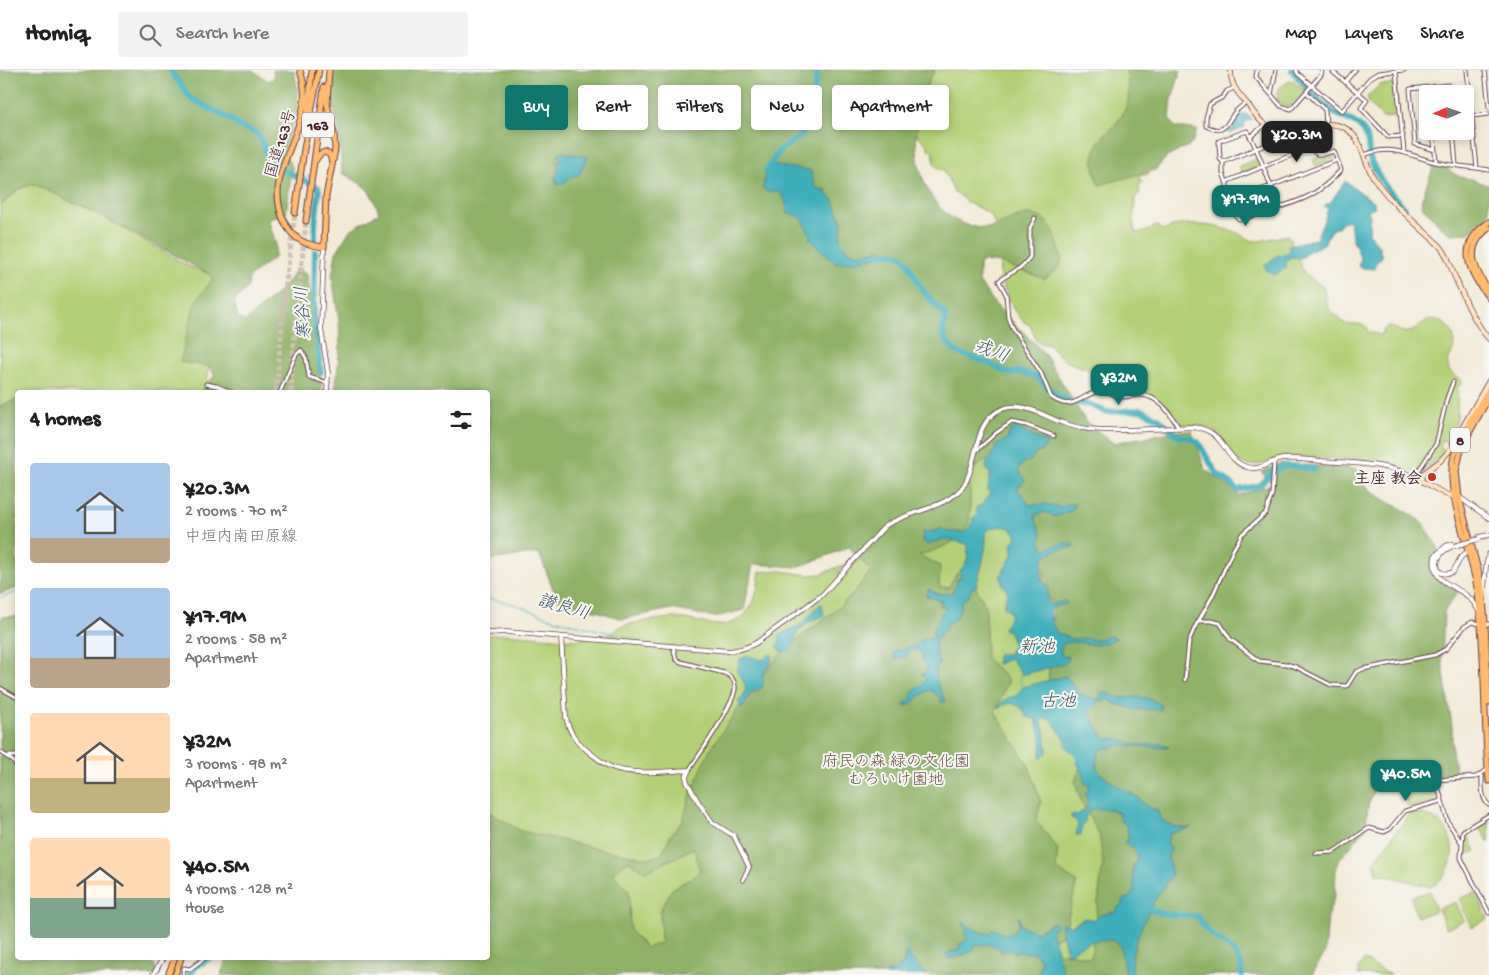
<!DOCTYPE html>
<html lang="en">
<head>
<meta charset="utf-8">
<style>
  body { margin:0; font-family:"Gochi Hand","Klee One",sans-serif; background:#f2f2f2; color:#202124; height:100vh; display:flex; flex-direction:column; font-size:19px; white-space:nowrap }
  * { box-sizing:border-box; margin:0 }
  p { font-size:16px; color:#757577 }
  .icon { flex:none; width:28px; height:28px; fill:none; stroke:currentColor; stroke-width:2; stroke-linecap:round; stroke-linejoin:round }
  .map { position:relative; flex:1; overflow:hidden }
  .details { position:absolute; left:15px; top:320px; width:475px; height:570px; display:flex; flex-direction:column; background:#fff; border-radius:5px; box-shadow:0 2px 8px #0003 }
  .details>* { flex:none }
  .guide { position:absolute; left:505px; top:15px; width:475px; height:45px; display:flex; gap:10px }
  .needle { width:32px; rotate:268deg }
  .fabs { position:absolute; left:1419px; top:15px; display:grid; gap:10px }
  .fabs a { display:grid; place-items:center; width:55px; height:55px; border-radius:5px; background:#fff; box-shadow:0 2px 8px #0003; font-size:25px }
  .price { position:absolute; translate:-50% -42px; padding:0 11px; border-radius:10px; background:#0f766e; color:#fff; font-size:16px; line-height:32px; filter:drop-shadow(0 1px 2px #0008) }
  .price::after { content:''; position:absolute; left:50%; top:30px; width:15px; height:11px; margin-left:-8px; background:inherit; clip-path:polygon(0 0,100% 0,50% 100%) }
  .price.selected { background:#222; color:#fff }
  ul { padding:0; list-style:none }
  li { display:flex; align-items:center; gap:15px; height:125px; padding:0 15px }
  li span { display:grid; place-items:center; flex:none; width:140px; height:100px; border-radius:5px; color:#555 }
  li>.icon { margin-inline-start:auto }
  span .icon { width:60px; height:60px; fill:#fffc; stroke-width:1 }
  li b { font-size:21px }
  h2 { display:flex; justify-content:space-between; align-items:center; height:60px; padding:0 15px; font-size:21px }
  .pill { padding:0 18px; border-radius:5px; background:#fff; box-shadow:0 2px 8px #0003; font-size:18px; line-height:45px }
  .pill.selected { background:#0f766e; color:#fff }
  header { display:flex; align-items:center; gap:30px; box-sizing:border-box; height:70px; padding:0 25px; background:#fff; border-bottom:1px solid #e0e0e0 }
  header strong { font-size:24px }
  nav { display:flex; gap:28px; margin-inline-start:auto; font-size:18px }
  .search { width:350px; height:45px; background:#f2f2f2; display:flex; align-items:center; gap:12px; box-sizing:border-box; padding:0 18px; border-radius:5px; color:#757577; font-size:19px }
  .map>svg:first-child { display:block }
  .green { fill:#b4d077; stroke:#7f7851 }
  .forest { fill:#8fb268; stroke:#6c684a; fill-rule:evenodd }
  .water { fill:#3eaeba; stroke:#446672 }
  .lines { fill:none; stroke-linecap:round; stroke-linejoin:round }
  .stream { stroke:#3eaeba; stroke-width:1 }
  .river { stroke:#3eaeba; stroke-width:6 }
  .trunk-tunnel { stroke:#d0c1b5; stroke-width:5; stroke-dasharray:5 2.5; stroke-linecap:butt }
  .minor-casing { stroke:#633d45; stroke-width:5 }
  .tertiary-casing { stroke:#633d45; stroke-width:5.5 }
  .secondary-casing { stroke:#633d45; stroke-width:6 }
  .primary-casing { stroke:#633d45; stroke-width:7 }
  .trunk-casing { stroke:#633d45; stroke-width:7 }
  .minor { stroke:#fff; stroke-width:3 }
  .tertiary { stroke:#fff; stroke-width:4 }
  .secondary { stroke:#ffe4c6; stroke-width:4.5 }
  .primary { stroke:#febb71; stroke-width:5 }
  .trunk { stroke:#febb71; stroke-width:5 }
  .tertiary-bridge-casing { stroke:#633d45; stroke-width:5.5; stroke-linecap:butt }
  .tertiary-bridge { stroke:#fff; stroke-width:4 }
  .poi-dot { fill:#c8321e; stroke:#f6f6f2; stroke-width:2 }
  .labels { text-anchor:middle; stroke-width:4; stroke-linejoin:round; paint-order:stroke }
  .shield { fill:#f6f6f2; stroke:#7e6067; stroke-width:1 }
  .shield-label { font-size:15px; font-weight:bold; fill:#4a1f2b }
  .street-label { font-size:16px; fill:#4a1f2b; stroke:#f6f6f2 }
  .poi-label { font-size:16px; font-weight:bold; fill:#4a1f2b; stroke:#f6f6f2; text-anchor:end }
  .park-label { font-size:16px; fill:#6a5442; stroke:#f6f6f2 }
  .water-label { font-size:18px; font-style:italic; fill:#455864; stroke:#f6f6f2 }
</style>
</head>
<body>
<header>
<strong>Homiq</strong>
<div class="search"><svg class="icon" aria-label="search" viewBox="0 0 24 24"><circle cx="10" cy="10" r="6"/><path d="M15 15l6 6"/></svg>Search here</div>
<nav><a>Map</a><a>Layers</a><a>Share</a></nav>
</header>
<div class="map">
<svg width="1489" height="905" viewBox="0 0 1489 905">
  <rect width="100%" height="100%" fill="#f6f6f2"/>
  <filter id="ink" filterUnits="userSpaceOnUse"><feTurbulence type="fractalNoise" baseFrequency=".02" numOctaves="2"/><feDisplacementMap in="SourceGraphic" scale="10" xChannelSelector="R" yChannelSelector="G"/><feConvolveMatrix kernelMatrix="1 2 1 2 8 2 1 2 1" color-interpolation-filters="sRGB"/></filter>
  <filter id="wash" filterUnits="userSpaceOnUse"><feTurbulence type="fractalNoise" baseFrequency=".0096" numOctaves="4" result="noise"/><feDisplacementMap in="SourceGraphic" scale="20" xChannelSelector="R" yChannelSelector="G"/><feGaussianBlur stdDeviation="1.12" result="paint"/><feColorMatrix in="noise" values="0 0 0 0 0 0 0 0 0 0 0 0 0 0 0 0 0 1.4 0 .05"/><feComposite in="paint" operator="in"/></filter>
  <g filter="url(#wash)">
    <rect width="100%" height="100%" fill="#f2ead7"/>
    <path class="green" d="M 931,0 L 1156,0 L 1149,104 L 1140,106 L 1139,109 L 1142,111 L 1139,117 L 1140,123 L 1136,126 C 1134,135 1132,155 1136,163 L 1150,160 L 1153,157 L 1159,156 L 1161,159 L 1167,160 L 1173,156 L 1186,154 L 1212,156 L 1233,161 L 1253,171 L 1259,171 L 1288,165 L 1304,203 L 1323,217 L 1329,239 L 1345,254 C 1353,256 1356,251 1367,257 L 1367,261 L 1380,265 L 1387,256 C 1394,257 1401,263 1409,262 C 1421,260 1424,244 1439,251 C 1451,256 1457,268 1453,280 C 1451,286 1446,290 1448,297 C 1450,304 1456,307 1462,311 L 1461,314 L 1458,316 C 1456,337 1462,355 1445,372 L 1442,370 L 1440,375 L 1445,382 L 1421,403 L 1358,390 L 1282,386 L 1262,394 L 1247,395 L 1236,390 L 1216,363 L 1209,357 L 1178,354 L 1175,351 L 1169,337 L 1151,325 L 1143,324 L 1120,325 L 1108,307 L 1065,291 L 1049,275 L 1037,272 L 1030,255 L 1024,252 L 1014,240 L 1002,213 L 999,211 C 1001,199 999,153 990,145 C 985,140 976,137 970,134 C 963,131 961,124 954,122 L 944,100 C 934,97 933,94 934,84 L 928,79 L 928,75 C 916,68 911,50 913,36 C 915,26 926,9 931,0 Z
      M 1291,10 L 1306,21 L 1290,37 L 1281,35 L 1277,29 L 1279,18 Z
      M 1395,14 L 1399,46 L 1383,48 L 1368,32 L 1369,30 L 1367,27 L 1380,15 Z
      M 1332,84 L 1334,86 L 1333,89 L 1316,96 L 1313,89 Z
      M 1257,89 L 1260,96 L 1242,103 L 1239,96 Z
      M 33,113 L 102,146 L 186,195 L 211,205 L 212,210 L 209,296 L 206,322 L 18,322 L 17,339 L 0,340 L 0,136 L 19,119 Z
      M 989,378 L 1046,497 L 1042,503 L 1042,509 L 1045,510 L 1050,524 L 1051,546 L 1135,888 L 545,905 L 488,778 L 488,565 L 506,564 L 577,570 C 587,565 596,568 607,565 C 612,564 615,560 620,557 C 629,553 666,548 676,548 C 699,549 721,564 742,547 C 749,541 754,533 756,524 C 759,517 758,509 760,502 L 776,500 L 808,505 L 821,504 L 848,493 L 838,502 L 844,505 L 848,500 L 862,485 L 968,411 L 972,402 L 977,382 Z
      M 1429,702 L 1438,730 L 1409,738 L 1405,727 L 1419,704 Z
      M 1415,743 C 1456,746 1466,796 1431,817 L 1377,803 L 1374,792 L 1409,744 Z
      M 1489,751 L 1489,772 L 1479,757 Z
      M 1467,764 L 1476,781 L 1465,785 L 1463,768 Z
      M 1430,821 L 1436,841 L 1417,847 L 1411,827 Z
      M 1476,822 L 1488,849 L 1471,857 L 1459,829 Z
      M 1456,832 L 1464,851 L 1446,858 L 1438,839 Z
      M 1364,890 L 1390,905 L 1357,905 L 1359,902 L 1357,900 Z"/>
    <path class="forest" d="M 0,0 L 252,0 L 268,11 L 274,8 L 273,0 L 294,0 L 298,21 L 296,43 L 283,81 L 292,97 L 286,144 L 268,148 L 276,175 L 275,187 L 249,207 L 248,217 L 234,232 L 238,248 L 245,251 L 281,220 L 297,199 L 307,205 L 311,229 L 322,322 L 200,322 L 215,305 L 209,296 L 180,292 L 195,232 L 212,210 L 211,205 L 102,146 L 33,114 L 19,119 L 0,136 Z
      M 335,0 L 935,0 C 902,50 910,151 982,158 C 1002,160 1017,140 1037,146 C 1055,152 1058,175 1062,190 L 1059,198 L 1045,209 L 1000,193 L 983,191 L 979,194 L 979,212 L 994,233 L 1044,283 L 1086,352 L 1113,373 L 1177,361 L 1192,361 L 1205,399 L 1240,425 L 1274,414 L 1261,402 L 1282,393 L 1357,399 C 1363,427 1401,434 1419,450 C 1427,457 1433,470 1439,479 C 1423,504 1437,510 1458,521 L 1444,542 L 1442,590 L 1452,656 L 1452,680 L 1456,705 L 1393,709 L 1375,718 L 1368,736 L 1366,758 L 1340,789 L 1336,800 L 1335,825 L 1328,845 L 1325,883 L 1312,905 L 221,905 L 226,888 L 488,888 L 488,741 L 521,761 L 604,780 L 649,788 L 661,785 L 670,766 L 682,752 L 689,729 L 709,681 L 750,621 L 771,595 L 788,576 L 831,544 L 852,525 L 871,501 L 849,477 L 798,497 L 753,494 L 744,540 L 715,547 L 671,539 L 623,549 L 557,529 L 539,483 L 488,490 L 488,322 L 335,322 L 340,277 L 339,251 L 332,206 L 336,183 L 350,160 L 379,143 C 371,118 365,116 342,103 L 339,61 L 334,40 L 332,22 ZM 995,383 L 1034,482 L 1044,503 L 1041,518 L 1053,533 L 1053,548 L 1042,561 L 1059,580 L 1049,599 L 1048,624 L 1091,683 L 1080,697 L 1075,712 L 1083,736 L 1099,764 L 1103,791 L 1091,888 L 1064,882 L 1045,888 L 1040,876 L 1064,864 L 1077,812 L 1056,799 L 1058,779 L 1036,751 L 1041,732 L 1029,696 L 995,642 L 1009,610 L 986,588 L 986,536 L 971,510 L 957,503 L 948,518 L 939,517 L 940,496 L 919,485 C 936,480 961,473 968,454 C 972,444 970,414 969,402 ZM 694,778 L 700,802 L 671,820 L 660,841 L 661,873 L 646,878 L 630,861 L 629,821 L 612,803 L 628,791 L 646,802 Z
      M 1126,0 L 1181,0 L 1172,29 L 1170,50 L 1176,58 L 1185,58 L 1197,60 L 1192,74 L 1167,87 L 1155,100 L 1099,115 C 1096,106 1091,91 1095,81 C 1099,67 1109,62 1118,51 C 1131,35 1130,19 1126,0 Z
      M 1440,94 L 1445,95 L 1451,102 L 1460,107 L 1471,109 L 1487,115 L 1489,114 L 1489,147 L 1477,153 L 1469,163 L 1451,164 L 1446,161 L 1440,156 L 1431,145 L 1421,136 L 1422,128 L 1434,95 Z
      M 17,329 L 17,518 L 0,524 L 0,336 Z
      M 17,546 L 18,888 L 144,888 L 144,890 L 154,895 L 160,905 L 0,905 L 0,549 L 3,547 Z"/>
    <path class="water" d="M 1246,44 L 1252,49 L 1244,53 L 1245,57 L 1229,64 L 1228,61 L 1233,56 L 1239,46 Z
      M 560,82 L 588,87 L 579,105 L 570,107 L 564,113 L 557,115 L 555,106 L 558,104 L 558,93 L 556,92 L 561,92 L 561,88 L 558,87 Z
      M 769,95 L 810,100 C 813,107 812,113 816,118 L 827,120 L 826,124 L 833,129 L 842,152 L 840,170 L 848,181 L 857,184 L 875,181 L 878,179 L 888,181 L 888,185 C 875,187 846,195 834,192 L 810,169 C 811,162 812,168 808,161 C 801,146 804,148 787,143 C 786,133 786,128 778,121 L 768,122 L 763,119 L 765,103 Z
      M 1345,111 L 1374,132 L 1375,137 L 1368,140 L 1370,146 L 1369,163 L 1379,176 L 1382,187 L 1375,194 L 1375,199 L 1363,198 L 1358,195 L 1361,190 L 1352,167 L 1350,151 L 1343,151 L 1339,156 L 1330,161 L 1324,174 L 1307,182 L 1302,188 L 1291,187 L 1286,191 L 1286,198 L 1274,205 L 1268,201 L 1264,196 L 1277,186 L 1289,182 L 1289,175 L 1316,169 C 1320,158 1325,150 1328,139 L 1324,136 L 1326,134 L 1330,133 Z
      M 1017,358 L 1047,373 L 1042,381 L 1034,385 L 1031,390 L 1028,392 L 1025,391 L 1018,400 L 1025,410 L 1018,418 L 1018,421 L 1023,424 L 1022,425 L 1026,429 L 1029,435 L 1045,434 L 1061,437 L 1067,434 L 1075,434 L 1073,440 L 1056,447 L 1045,442 L 1040,444 L 1035,444 L 1036,451 L 1042,465 L 1040,470 L 1044,479 L 1069,472 L 1075,476 C 1069,479 1063,478 1057,480 C 1052,482 1052,485 1046,485 L 1041,493 L 1044,499 L 1041,501 L 1041,511 L 1048,515 L 1048,533 L 1051,534 L 1065,531 L 1067,534 L 1057,536 L 1050,540 C 1049,550 1053,557 1059,565 L 1062,564 L 1071,569 L 1083,568 L 1095,570 L 1109,566 L 1117,568 L 1104,574 L 1101,572 L 1098,575 C 1086,574 1074,570 1062,574 L 1061,584 L 1063,587 L 1067,586 L 1068,591 L 1066,593 L 1022,605 L 1011,588 L 998,594 L 996,593 L 998,584 L 1009,584 L 1013,576 L 1010,562 L 1003,559 L 1009,548 L 1011,546 L 1009,539 L 1004,538 L 1005,536 L 1003,535 L 1008,523 L 1002,513 L 1002,508 L 1000,507 L 1013,484 L 1012,472 L 1015,470 L 1017,465 C 1014,463 1013,460 1011,459 C 1005,455 991,456 986,462 C 987,481 981,498 976,517 L 972,518 L 968,526 L 961,533 L 960,540 L 956,548 L 947,554 C 945,564 943,560 938,567 C 932,576 938,585 939,595 L 936,597 C 933,608 941,622 946,631 L 945,632 L 941,632 L 941,628 L 931,620 C 919,623 917,633 905,636 L 903,634 C 911,631 910,627 914,621 C 918,616 924,616 926,609 L 922,605 L 926,602 L 927,596 L 922,592 L 923,586 L 919,580 L 910,581 L 908,585 L 896,590 L 893,582 C 903,576 916,580 923,569 L 930,569 L 933,567 L 932,560 L 935,558 L 936,553 L 939,550 L 942,542 L 946,538 L 940,536 L 942,534 L 941,531 L 926,526 L 928,520 L 929,519 L 937,524 L 952,523 L 957,514 L 956,510 L 961,507 L 960,500 C 968,495 968,483 968,475 L 966,474 C 945,469 948,466 927,475 L 922,470 L 923,462 L 936,461 L 941,458 C 948,465 957,460 965,463 L 975,450 L 971,450 L 978,443 L 976,441 L 977,437 L 984,434 L 984,430 L 990,425 L 988,420 L 990,402 L 986,399 L 987,391 L 990,390 L 992,383 L 996,381 L 995,376 L 1008,369 L 1010,360 Z
      M 820,534 L 822,534 L 824,546 C 814,549 803,554 797,564 C 794,570 796,573 791,580 L 781,582 L 777,575 L 780,571 L 779,566 C 786,560 793,560 800,555 C 806,551 814,540 820,534 Z
      M 770,584 L 772,585 L 771,593 L 763,603 L 763,616 L 758,620 L 751,623 L 742,639 L 738,631 L 743,628 L 746,617 L 741,607 L 737,603 L 740,589 L 748,586 L 763,590 Z
      M 1065,606 L 1078,620 L 1077,623 C 1085,625 1091,629 1099,629 L 1102,623 C 1110,623 1112,625 1119,628 C 1133,627 1148,625 1161,635 L 1161,640 L 1135,639 L 1118,635 L 1108,629 L 1101,631 L 1090,639 C 1090,646 1093,649 1096,655 C 1101,663 1102,668 1113,670 L 1114,668 L 1136,675 L 1162,674 L 1169,676 L 1161,678 L 1116,675 L 1110,678 L 1102,678 L 1097,685 C 1098,690 1096,693 1097,697 C 1097,704 1126,722 1133,724 L 1132,725 L 1139,728 C 1141,733 1152,740 1157,740 L 1161,750 L 1175,757 L 1191,758 L 1169,764 L 1169,769 L 1167,772 L 1171,779 L 1168,788 L 1172,803 C 1168,813 1160,821 1155,830 C 1145,849 1126,884 1133,905 L 1127,905 C 1121,894 1124,880 1117,872 C 1101,866 1084,873 1071,882 L 1070,884 L 1067,884 L 1062,862 L 1062,852 L 1071,856 L 1085,848 L 1095,850 L 1100,845 L 1116,842 L 1118,837 L 1123,834 L 1123,830 L 1131,826 L 1134,820 L 1132,800 L 1134,799 L 1133,795 L 1136,795 C 1138,784 1136,778 1125,774 L 1125,771 L 1129,770 L 1127,761 L 1128,757 L 1119,749 L 1119,743 L 1109,739 L 1091,739 L 1085,747 L 1086,750 L 1082,755 L 1081,765 L 1076,765 L 1078,756 L 1076,750 L 1071,748 L 1071,745 L 1077,745 L 1086,739 L 1088,732 L 1085,723 L 1089,719 L 1089,715 L 1085,714 L 1083,703 L 1076,692 L 1078,691 C 1076,682 1068,682 1065,674 L 1067,672 L 1052,651 L 1050,649 L 1044,648 L 1041,651 C 1045,658 1047,676 1047,683 L 1042,688 L 1040,687 C 1043,673 1041,662 1035,649 L 1026,647 L 1022,638 L 1012,633 L 1003,635 L 999,639 L 998,638 C 1002,629 1007,628 1016,626 L 1023,617 Z
      M 1019,846 L 1021,856 L 1038,862 L 1041,858 L 1046,858 L 1049,854 L 1054,852 L 1055,858 L 1051,859 L 1063,903 L 1062,905 L 1038,905 L 1041,891 L 1034,883 L 1028,882 L 1026,884 L 1016,881 L 1016,883 L 1009,880 L 1001,882 C 997,872 984,875 975,875 L 974,881 C 965,883 958,889 948,888 L 946,884 L 952,881 L 958,881 L 959,875 L 967,869 L 965,864 L 967,859 L 964,857 L 964,852 C 971,859 981,864 991,863 L 993,859 C 998,861 1005,866 1012,864 L 1018,856 Z
      M 906,882 L 926,905 L 888,905 L 886,902 L 893,902 L 904,893 Z"/>
    <g class="lines">
      <path class="stream" d="M 0,528 L 18,522
        M 488,528 L 517,535 L 550,548 L 634,569
        M 1021,603 L 1020,609 L 1023,618
        M 1054,855 L 1062,854
        M 905,883 L 908,872 L 911,866 L 931,878 L 937,884 L 947,885"/>
      <path class="river" d="M 170,0 L 190,28 L 232,50 L 239,56 L 256,63 L 262,71 L 267,86 L 276,96 L 318,117 L 319,120 L 315,155 L 315,172
        M 1292,0 C 1299,11 1324,36 1335,43 C 1343,48 1352,50 1359,56 C 1372,68 1366,77 1371,91 C 1379,110 1389,123 1404,137
        M 766,101 L 780,80 L 801,66 L 805,58 L 814,27 L 817,0
        M 315,182 L 314,246 L 321,302
        M 880,184 C 911,179 908,199 921,218 C 928,228 936,236 945,244 L 943,266 L 951,277 L 958,283 L 986,292 L 1011,304 L 1019,302 L 1035,306 L 1056,324 L 1071,332 L 1091,335 L 1106,342 L 1141,340 L 1158,348 L 1178,366 L 1191,368 L 1198,372 L 1217,404 L 1229,412 L 1237,420 L 1259,416 L 1272,402 L 1285,396 L 1294,396 L 1315,399
        M 1150,838 C 1163,848 1183,843 1199,847 C 1207,874 1241,869 1242,905
        M 189,905 L 196,897 L 210,888"/>
    </g>
  </g>
  <g filter="url(#ink)">
    <g class="lines">
      <path class="trunk-tunnel" d="M 276,322 L 285,221 L 295,143
        M 291,322 L 294,271 L 306,151"/>
      <defs>
        <path id="minor" d="M 1257,0 L 1256,7 L 1281,36 L 1291,39 L 1321,5 L 1322,0
          M 1296,0 L 1298,4 L 1342,41 L 1370,8 L 1378,3 L 1404,0
          M 1334,0 L 1333,2 L 1367,30 L 1361,38 L 1388,67 L 1403,66
          M 1467,0 L 1477,98
          M 1485,0 L 1489,37
          M 1396,1 L 1404,82
          M 1345,12 L 1355,0
          M 1234,18 L 1227,21 L 1223,27 L 1210,34 L 1206,48 L 1206,56 C 1227,66 1226,52 1236,41 C 1239,38 1243,35 1246,33
          M 1306,22 L 1325,40 L 1326,55
          M 1271,24 L 1276,0
          M 1472,46 L 1489,44
          M 1433,61 L 1436,92
          M 1453,61 L 1456,95
          M 1251,66 L 1265,55
          M 1435,80 L 1415,74 L 1410,19 L 1448,15 L 1449,24
          M 1364,85 C 1393,74 1407,85 1435,92 C 1453,96 1471,97 1489,100
          M 1223,92 L 1280,69 L 1295,71 L 1305,68 L 1310,78
          M 1226,112 C 1254,100 1282,89 1310,78 L 1317,84 L 1324,84 L 1334,81 L 1341,100 C 1319,125 1301,131 1270,140 C 1260,143 1249,148 1239,149 L 1225,134 L 1227,114 L 1223,103 L 1223,92 L 1220,89 L 1219,71 L 1247,61 C 1260,82 1269,114 1279,137
          M 1225,134 L 1337,90
          M 1035,148 L 1030,158 L 1030,187 C 1026,192 1023,196 1018,199 C 1011,204 1006,205 999,211 L 1006,224 L 1008,247 L 1012,258 L 1041,303 L 1051,327 C 1074,344 1081,323 1101,321 C 1109,320 1115,327 1123,327 C 1129,327 1133,326 1138,325 C 1158,324 1170,343 1179,358
          M 206,314 L 217,316 L 231,322
          M 280,322 L 296,285 L 301,280 L 306,288 L 309,307 L 328,313
          M 976,381 L 996,363 L 1012,352 L 1026,355 L 1054,366
          M 1415,406 L 1436,374 L 1447,328 L 1453,312
          M 1198,551 L 1211,551 L 1220,553 L 1230,569 L 1259,591 L 1286,594 L 1296,597 L 1331,615 L 1347,616 L 1356,602 L 1363,599 L 1435,585 L 1446,579 L 1464,557 L 1472,552 L 1480,554 L 1489,554
          M 673,576 L 676,589 L 681,592 L 724,603 C 730,605 735,610 735,617 C 737,630 698,687 689,700
          M 1185,610 L 1189,571 L 1195,557 L 1212,527 L 1233,480 L 1242,464 L 1266,443 L 1272,424 L 1274,392
          M 0,618 L 18,628
          M 0,682 L 13,691 L 18,698
          M 7,686 L 18,686
          M 1482,705 C 1482,715 1481,729 1489,735
          M 1489,745 L 1463,761 L 1461,788 L 1489,843
          M 1461,772 L 1448,752 L 1436,710 L 1476,707 L 1487,700
          M 1316,783 L 1333,782 L 1369,758 L 1384,762 L 1390,759 L 1405,741 L 1441,731
          M 183,905 L 184,898 L 190,899 L 205,888"/>
        <path id="tertiary" d="M 324,177 L 321,259 L 328,303 L 327,322
          M 1459,427 L 1489,448
          M 1479,467 L 1489,465
          M 1453,474 L 1446,476 L 1435,486 C 1429,520 1466,512 1478,540
          M 1451,477 C 1431,485 1433,510 1453,502 L 1461,487 L 1468,481
          M 1484,519 L 1486,496 L 1489,484
          M 488,563 L 506,562 L 729,581 C 739,580 747,578 756,573 L 822,525 L 885,456 C 908,441 949,438 964,415 C 979,392 972,351 1002,339 C 1023,331 1043,346 1063,353 C 1071,356 1080,358 1089,359 C 1116,362 1144,359 1172,358 C 1183,358 1196,355 1206,360 C 1224,367 1228,392 1247,397 C 1261,402 1270,390 1283,389 C 1295,388 1308,390 1321,391 C 1353,393 1391,393 1420,410
          M 561,567 L 566,647 C 569,663 577,672 589,682 C 596,687 603,694 611,697 C 633,706 666,701 689,700 L 686,707 L 687,712 L 699,733 L 712,752 L 734,766 L 749,797 L 743,810
          M 153,905 L 163,888"/>
        <path id="secondary" d="M 1231,0 C 1230,16 1239,24 1249,36 C 1253,42 1258,49 1263,53 C 1293,78 1316,45 1343,57 C 1363,66 1363,92 1374,108 C 1390,133 1418,155 1440,176 C 1450,188 1449,194 1455,207 C 1464,228 1474,252 1489,269
          M 1455,427 L 1445,424 L 1420,410 L 1424,403 L 1440,391 L 1449,381 L 1489,311"/>
        <path id="primary" d="M 1489,152 C 1454,175 1469,202 1489,228
          M 1489,158 C 1463,177 1474,199 1489,221
          M 1489,319 C 1479,336 1456,371 1453,390 C 1446,429 1473,483 1478,524 C 1486,586 1483,649 1489,711
          M 1489,327 L 1462,376 L 1456,401 L 1459,427 L 1482,516 L 1485,554 L 1489,633"/>
        <path id="trunk" d="M 300,0 C 304,12 306,25 303,38 C 296,79 263,112 286,155 C 295,171 307,175 324,177 L 326,126 L 335,80 L 334,63 L 327,34 L 329,0
          M 307,49 L 312,0
          M 315,91 L 320,84 L 325,82 L 330,85 L 332,93
          M 295,143 L 304,79 L 319,0
          M 306,151 L 324,17
          M 168,905 L 175,888
          M 175,905 L 181,888"/>
      </defs>
      <use href="#minor" class="minor-casing"/>
      <use href="#tertiary" class="tertiary-casing"/>
      <use href="#secondary" class="secondary-casing"/>
      <use href="#primary" class="primary-casing"/>
      <use href="#trunk" class="trunk-casing"/>
      <use href="#minor" class="minor"/>
      <use href="#tertiary" class="tertiary"/>
      <use href="#secondary" class="secondary"/>
      <use href="#primary" class="primary"/>
      <use href="#trunk" class="trunk"/>
      <defs>
        <path id="tertiary-bridge" d="M 1454,476 L 1479,469"/>
      </defs>
      <use href="#tertiary-bridge" class="tertiary-bridge-casing"/>
      <use href="#tertiary-bridge" class="tertiary-bridge"/>
    </g>
  </g>
  <circle class="poi-dot" cx="1432" cy="407" r="5"/>
  <g class="labels">
    <g class="shield">
      <rect x="302" y="42.5" width="32" height="25" rx="4"/>
      <rect x="1450" y="357.5" width="20" height="25" rx="4"/>
    </g>
    <g class="shield-label">
      <text x="318" y="60">163</text>
      <text x="1460" y="375">8</text>
    </g>
    <g class="street-label">
      <text transform="translate(279 73) rotate(-73)" y="6">国道163号</text>
    </g>
    <g class="poi-label">
      <text x="1422" y="413">主座 教会</text>
    </g>
    <g class="park-label">
      <text x="896" y="696">府民の森 緑の文化園<tspan x="896" dy="18">むろいけ園地</tspan></text>
    </g>
    <g class="water-label">
      <text transform="translate(302 243) rotate(-93)" y="6">寒谷川</text>
      <text transform="translate(992 280) rotate(21)" y="6">戎川</text>
      <text transform="translate(564 536) rotate(16)" y="6">讃良川</text>
      <text x="1037" y="582">新池</text>
      <text x="1058" y="636">古池</text>
    </g>
  </g>
</svg>
<div class="fabs">
<a><svg class="needle" viewBox="-14 -14 28 28"><path d="M0-13l5 13h-10z" fill="#e53935"/><path d="M0 13l5-13h-10z" fill="#757577"/></svg></a>
</div>
<b class="price selected" style="left:1297px;top:93px">¥20.3M</b>
<b class="price" style="left:1246px;top:157px">¥17.9M</b>
<b class="price" style="left:1119px;top:336px">¥32M</b>
<b class="price" style="left:1406px;top:732px">¥40.5M</b>
<div class="guide">
<a class="pill selected">Buy</a>
<a class="pill">Rent</a>
<a class="pill">Filters</a>
<a class="pill">New</a>
<a class="pill">Apartment</a>
</div>
<section class="details">
<h2>4 homes<svg class="icon" aria-label="filters" viewBox="0 0 24 24"><path d="M4 7h16M4 17h16"/><circle cx="9" cy="7" r="2"/><circle cx="15" cy="17" r="2"/></svg></h2>
<ul>
<li><span style="background:linear-gradient(#a9c7e8 75%,#b9a48a 0)"><svg class="icon" aria-label="home" viewBox="0 0 24 24"><path d="M3 11l9-7 9 7M6 9v11h12V9"/></svg></span><div><b>¥20.3M</b><p>2 rooms · 70 m²</p><p>中垣内南田原線</p></div></li>
<li><span style="background:linear-gradient(#a9c7e8 70%,#b9a48a 0)"><svg class="icon" aria-label="home" viewBox="0 0 24 24"><path d="M3 11l9-7 9 7M6 9v11h12V9"/></svg></span><div><b>¥17.9M</b><p>2 rooms · 58 m²</p><p>Apartment</p></div></li>
<li><span style="background:linear-gradient(#ffd9b3 65%,#c2b280 0)"><svg class="icon" aria-label="home" viewBox="0 0 24 24"><path d="M3 11l9-7 9 7M6 9v11h12V9"/></svg></span><div><b>¥32M</b><p>3 rooms · 98 m²</p><p>Apartment</p></div></li>
<li><span style="background:linear-gradient(#ffd9b3 60%,#7fa58c 0)"><svg class="icon" aria-label="home" viewBox="0 0 24 24"><path d="M3 11l9-7 9 7M6 9v11h12V9"/></svg></span><div><b>¥40.5M</b><p>4 rooms · 128 m²</p><p>House</p></div></li>
</ul>
</section>
</div>
</body>
</html>
